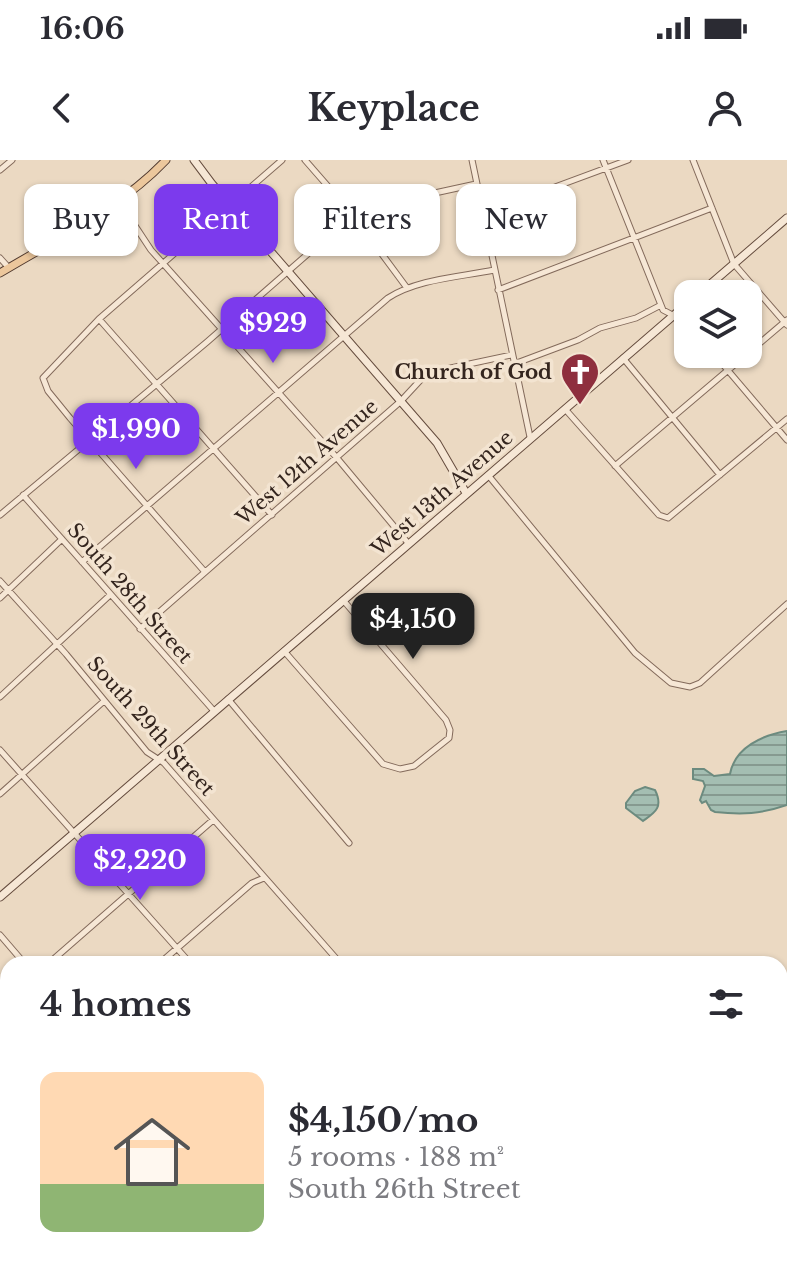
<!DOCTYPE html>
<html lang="en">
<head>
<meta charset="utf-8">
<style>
  body { margin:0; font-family:"Libre Baskerville",serif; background:#f2f2f3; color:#2b2b33; height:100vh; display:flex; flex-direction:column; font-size:30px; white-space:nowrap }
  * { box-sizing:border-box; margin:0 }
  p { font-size:26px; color:#7c7c81 }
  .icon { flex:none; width:44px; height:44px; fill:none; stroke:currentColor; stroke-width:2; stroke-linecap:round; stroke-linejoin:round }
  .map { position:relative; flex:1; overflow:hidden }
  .details { position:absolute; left:0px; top:796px; width:788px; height:312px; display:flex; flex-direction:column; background:#fff; border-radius:24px 24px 0 0; box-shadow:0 2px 6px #0004 }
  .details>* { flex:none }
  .hud { position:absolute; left:24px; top:24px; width:740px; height:72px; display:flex; gap:16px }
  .buttons { position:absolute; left:674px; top:120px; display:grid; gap:16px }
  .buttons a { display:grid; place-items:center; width:88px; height:88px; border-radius:16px; background:#fff; box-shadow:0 2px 6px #0004; font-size:40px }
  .price { position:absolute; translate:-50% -68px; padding:0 18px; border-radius:16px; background:#7c3aed; color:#fff; font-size:26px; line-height:52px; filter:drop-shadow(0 2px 4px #0008) }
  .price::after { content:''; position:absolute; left:50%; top:48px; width:24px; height:18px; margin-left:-12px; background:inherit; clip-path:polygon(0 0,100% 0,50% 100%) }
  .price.active { background:#222; color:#fff }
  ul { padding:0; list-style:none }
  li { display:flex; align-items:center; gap:24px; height:200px; padding:0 40px }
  li span { display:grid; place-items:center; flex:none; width:224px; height:160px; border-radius:16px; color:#555 }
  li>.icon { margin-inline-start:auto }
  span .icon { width:96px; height:96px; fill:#fffc; stroke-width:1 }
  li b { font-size:34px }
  h2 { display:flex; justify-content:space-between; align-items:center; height:96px; padding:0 40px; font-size:34px }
  .pill { padding:0 28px; border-radius:16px; background:#fff; box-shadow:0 2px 6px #0004; font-size:28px; line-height:72px }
  .pill.active { background:#7c3aed; color:#fff }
  .status { display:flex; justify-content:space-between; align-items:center; height:56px; padding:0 40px; background:#fff; direction:ltr }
  .status svg { height:22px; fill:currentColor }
  header { display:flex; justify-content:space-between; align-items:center; height:104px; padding:0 40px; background:#fff; font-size:36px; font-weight:700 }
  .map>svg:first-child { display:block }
  .park { fill:url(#park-crowns) }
  .pitch { fill:#c8c697 }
  .water { fill:url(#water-rules); stroke:#6c8b7f; stroke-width:2 }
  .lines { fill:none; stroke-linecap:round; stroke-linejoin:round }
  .street-casing { stroke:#836a5b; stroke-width:7 }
  .secondary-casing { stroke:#654c3e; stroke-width:9 }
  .primary-casing { stroke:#513a2f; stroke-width:9 }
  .street { stroke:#f6e7d5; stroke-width:5 }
  .secondary { stroke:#f6e7d5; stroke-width:7 }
  .primary { stroke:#ecc79c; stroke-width:7 }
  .labels { text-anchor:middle; stroke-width:7; stroke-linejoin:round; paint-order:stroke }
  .poi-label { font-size:20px; font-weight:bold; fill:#34251e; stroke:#f3e4d1; text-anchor:end }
  .street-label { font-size:20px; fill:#34251e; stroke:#f3e4d1 }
</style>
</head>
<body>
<div class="status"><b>16:06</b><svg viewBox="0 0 49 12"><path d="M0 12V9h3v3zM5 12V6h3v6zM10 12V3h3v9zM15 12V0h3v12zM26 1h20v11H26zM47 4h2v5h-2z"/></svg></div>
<header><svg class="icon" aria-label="back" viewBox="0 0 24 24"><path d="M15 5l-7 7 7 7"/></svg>Keyplace<svg class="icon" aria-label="person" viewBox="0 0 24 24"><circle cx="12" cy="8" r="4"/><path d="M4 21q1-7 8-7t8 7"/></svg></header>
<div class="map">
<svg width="787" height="1108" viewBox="0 0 787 1108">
  <defs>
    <pattern id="park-crowns" width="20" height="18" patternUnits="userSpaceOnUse" patternTransform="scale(2)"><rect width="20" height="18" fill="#c8c697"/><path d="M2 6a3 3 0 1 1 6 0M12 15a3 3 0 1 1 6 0" fill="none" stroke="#acaa82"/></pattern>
    <pattern id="water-rules" width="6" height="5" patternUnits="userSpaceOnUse" patternTransform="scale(2)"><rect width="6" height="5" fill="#a4beb2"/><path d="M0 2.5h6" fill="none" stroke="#869a90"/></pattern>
  </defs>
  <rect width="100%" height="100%" fill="#ebd9c2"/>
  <path class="park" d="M 8,991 L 8,1100 L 182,1100 L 173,1108 L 0,1108 L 0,999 Z"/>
  <path class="pitch" d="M 8,1034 L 8,1081 L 0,1077 L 0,1038 Z
    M 42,1100 L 89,1100 L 87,1108 L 50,1108 Z"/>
  <path class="water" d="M 787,571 L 787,645 C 761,654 742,655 715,652 L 711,650 L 706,641 L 702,643 L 700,640 L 705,626 L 703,621 L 693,619 L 693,609 L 704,609 L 714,616 L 730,614 C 735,587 763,575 787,571 Z
    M 645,627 L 655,630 C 664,648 654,653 643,661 L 626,648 L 626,643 L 635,631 Z"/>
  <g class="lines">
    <defs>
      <path id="street" d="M 305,0 L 353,55 L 407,128
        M 472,0 L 530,277
        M 603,0 L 663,150 L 688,163
        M 693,0 L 734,104 L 787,165
        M 0,10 L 12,0
        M 118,40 L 151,90 L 337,298 L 408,383
        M 482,54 L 628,0
        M 0,98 L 9,108
        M 498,130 L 712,48
        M 99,159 L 272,355
        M 748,193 L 787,160
        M 714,194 L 787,280
        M 623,198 L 720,315
        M 514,204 L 578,180 L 600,168 L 636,158 L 661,145
        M 565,249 L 659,355 L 668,358 L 787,259
        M 615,306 L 747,194
        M 488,315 L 635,493 L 671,523 L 690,527 L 700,523 L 787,444
        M 23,335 L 214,551
        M 0,355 L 207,182 L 349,58 L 375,46 L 476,24
        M 82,402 L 388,138 C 417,119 460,117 494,110
        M 205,412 L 70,258 L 48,231 L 43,218 L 99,159 L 282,0
        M 0,421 L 66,494 L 147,592 L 164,603 L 178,619 L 341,804
        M 0,438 L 62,379
        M 140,469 L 401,241 L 427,213 L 511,195
        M 284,491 L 383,604 L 400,609 L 414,606 L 449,578 L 450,570 L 446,560 L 343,440
        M 0,537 L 110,435
        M 228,539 L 349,683
        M 0,590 L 191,804
        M 0,634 L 104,541
        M 0,775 L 25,804
        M 48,804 L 213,660
        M 159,804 L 252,723 L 264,718
        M 179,1108 L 187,1100"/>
      <path id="secondary" d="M 194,0 L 212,24 L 437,283 L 466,333
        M 699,134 L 787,58
        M 0,737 L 688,143"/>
      <path id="primary" d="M 0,113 C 55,80 122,47 166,0"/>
    </defs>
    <use href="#street" class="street-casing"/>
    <use href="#secondary" class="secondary-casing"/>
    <use href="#primary" class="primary-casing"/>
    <use href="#street" class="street"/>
    <use href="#secondary" class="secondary"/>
    <use href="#primary" class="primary"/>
  </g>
  <defs>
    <symbol id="church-pin" viewBox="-11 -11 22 30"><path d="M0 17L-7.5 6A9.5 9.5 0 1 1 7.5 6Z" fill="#8e2f3e" stroke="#f3e4d1"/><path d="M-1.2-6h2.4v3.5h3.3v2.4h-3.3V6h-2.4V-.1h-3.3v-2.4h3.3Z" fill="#fff"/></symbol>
  </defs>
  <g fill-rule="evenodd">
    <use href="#church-pin" x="558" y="190" width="44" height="60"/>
  </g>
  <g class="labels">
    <g class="poi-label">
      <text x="552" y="219">Church of God</text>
    </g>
    <g class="street-label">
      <text transform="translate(307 302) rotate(-41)" y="7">West 12th Avenue</text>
      <text transform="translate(442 333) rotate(-41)" y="7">West 13th Avenue</text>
      <text transform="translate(130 433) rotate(49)" y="7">South 28th Street</text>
      <text transform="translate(151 566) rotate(48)" y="7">South 29th Street</text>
    </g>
  </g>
</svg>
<div class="buttons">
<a><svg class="icon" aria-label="layers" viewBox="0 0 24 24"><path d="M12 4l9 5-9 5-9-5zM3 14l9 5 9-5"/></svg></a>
</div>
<b class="price" style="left:273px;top:205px">$929</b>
<b class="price" style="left:136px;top:311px">$1,990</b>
<b class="price active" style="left:413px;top:501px">$4,150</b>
<b class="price" style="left:140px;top:742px">$2,220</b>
<div class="hud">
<a class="pill">Buy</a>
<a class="pill active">Rent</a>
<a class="pill">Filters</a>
<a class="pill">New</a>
</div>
<section class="details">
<h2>4 homes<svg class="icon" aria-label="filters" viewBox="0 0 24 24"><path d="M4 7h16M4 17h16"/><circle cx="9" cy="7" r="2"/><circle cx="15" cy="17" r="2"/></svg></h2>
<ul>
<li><span style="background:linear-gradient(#ffd9b3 70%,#8fb573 0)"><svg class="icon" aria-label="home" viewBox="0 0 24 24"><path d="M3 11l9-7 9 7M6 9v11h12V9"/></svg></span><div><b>$4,150/mo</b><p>5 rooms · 188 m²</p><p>South 26th Street</p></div></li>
</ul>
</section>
</div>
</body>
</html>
